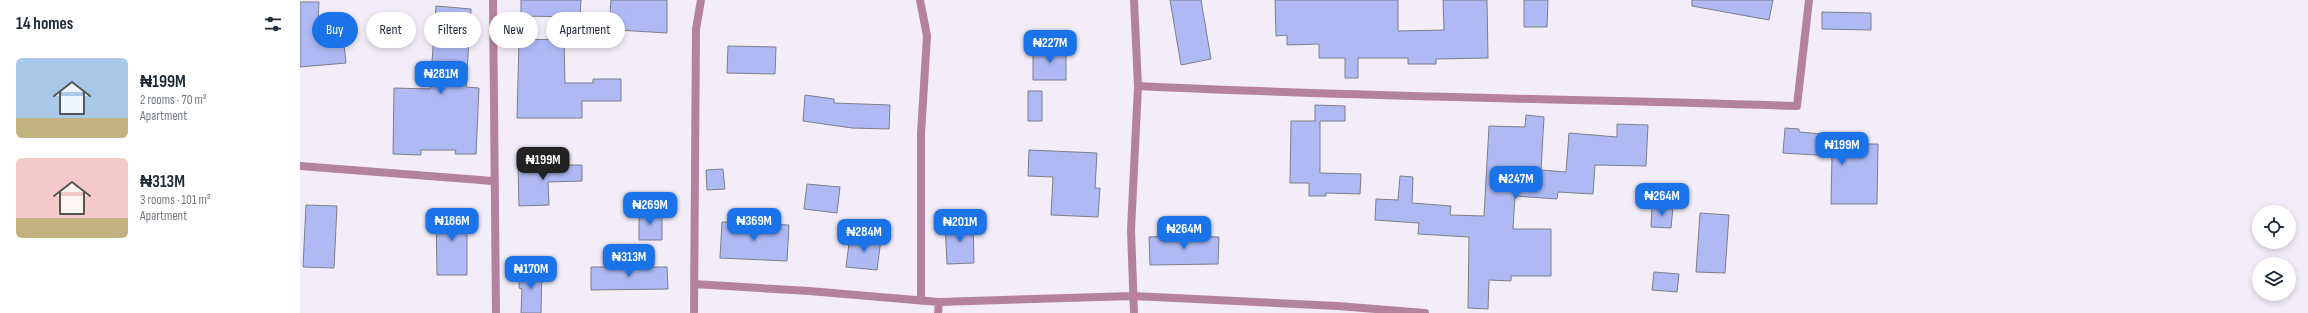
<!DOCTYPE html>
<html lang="en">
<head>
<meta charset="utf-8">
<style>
  body { margin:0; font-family:"Sofia Sans Condensed",sans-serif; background:#f6f6f7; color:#1f2937; height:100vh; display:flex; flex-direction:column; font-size:15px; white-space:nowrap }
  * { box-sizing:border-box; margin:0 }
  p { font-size:13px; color:#747a83 }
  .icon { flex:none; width:22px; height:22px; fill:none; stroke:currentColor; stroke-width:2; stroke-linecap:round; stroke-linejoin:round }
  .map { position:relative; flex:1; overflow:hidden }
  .details { display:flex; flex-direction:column; background:#fff; width:300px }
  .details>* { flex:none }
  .banner { position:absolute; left:12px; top:12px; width:380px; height:36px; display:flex; gap:8px }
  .controls { position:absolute; left:1952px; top:205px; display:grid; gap:8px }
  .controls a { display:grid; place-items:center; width:44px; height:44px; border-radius:50%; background:#fff; box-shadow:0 2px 6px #0003; font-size:20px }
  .price { position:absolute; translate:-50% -34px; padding:0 9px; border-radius:8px; background:#1a73e8; color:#fff; font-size:13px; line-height:26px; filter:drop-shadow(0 1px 2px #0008) }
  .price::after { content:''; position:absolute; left:50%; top:24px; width:12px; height:9px; margin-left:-6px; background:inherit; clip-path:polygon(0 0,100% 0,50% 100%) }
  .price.on { background:#222; color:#fff }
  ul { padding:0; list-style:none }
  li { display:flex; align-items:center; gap:12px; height:100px; padding:0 16px }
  li span { display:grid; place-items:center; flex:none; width:112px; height:80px; border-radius:6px; color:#555 }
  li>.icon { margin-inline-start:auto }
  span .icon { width:48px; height:48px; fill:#fffc; stroke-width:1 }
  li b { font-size:17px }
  h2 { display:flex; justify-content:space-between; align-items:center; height:48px; padding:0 16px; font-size:17px }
  .pill { padding:0 14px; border-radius:18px; background:#fff; box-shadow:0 2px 6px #0003; font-size:14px; line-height:36px }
  .pill.on { background:#1a73e8; color:#fff }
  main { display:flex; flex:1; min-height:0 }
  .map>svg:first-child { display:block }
  .building { fill:#afbaf5; stroke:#7d7f8a }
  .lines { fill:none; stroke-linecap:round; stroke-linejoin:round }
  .street { stroke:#b481a0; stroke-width:8 }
</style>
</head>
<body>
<main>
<section class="details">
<h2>14 homes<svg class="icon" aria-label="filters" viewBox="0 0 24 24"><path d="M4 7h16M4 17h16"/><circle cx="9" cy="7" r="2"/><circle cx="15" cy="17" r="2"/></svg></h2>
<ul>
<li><span style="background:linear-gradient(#a9c7e8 75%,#c2b280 0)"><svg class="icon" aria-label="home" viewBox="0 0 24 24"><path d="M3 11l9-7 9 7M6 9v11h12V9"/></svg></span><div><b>₦199M</b><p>2 rooms · 70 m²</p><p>Apartment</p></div></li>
<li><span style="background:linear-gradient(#f6c9c9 75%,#c2b280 0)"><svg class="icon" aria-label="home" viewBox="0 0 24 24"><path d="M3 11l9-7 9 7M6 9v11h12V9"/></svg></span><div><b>₦313M</b><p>3 rooms · 101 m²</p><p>Apartment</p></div></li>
</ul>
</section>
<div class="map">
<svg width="2008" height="313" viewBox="0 0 2008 313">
  <rect width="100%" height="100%" fill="#f3edf9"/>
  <path class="building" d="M 221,0 L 281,0 L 280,17 L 221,16 Z
    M 311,0 L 367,0 L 367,33 L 301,29 L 301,13 L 310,14 Z
    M 870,0 L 901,0 L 911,59 L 881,65 Z
    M 975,0 L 1098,0 L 1098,31 L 1144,30 L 1143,0 L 1187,0 L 1188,58 L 1136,59 L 1136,64 L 1108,64 L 1108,58 L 1058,58 L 1058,78 L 1045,78 L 1045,58 L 1019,58 L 1019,44 L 987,45 L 987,35 L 976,36 Z
    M 1224,0 L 1248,0 L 1247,27 L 1224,27 Z
    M 1392,0 L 1473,0 L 1469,20 L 1392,6 Z
    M 0,2 L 19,2 L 17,37 L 43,34 L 46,63 L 0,67 Z
    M 136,6 L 171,9 L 166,87 L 179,88 L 176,154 L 155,154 L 156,150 L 121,150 L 121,155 L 93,154 L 94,88 L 130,89 Z
    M 1522,12 L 1571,13 L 1571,30 L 1522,29 Z
    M 264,39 L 265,83 L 293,83 L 293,79 L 321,79 L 321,101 L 282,101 L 282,118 L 217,118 L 219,40 Z
    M 428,46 L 476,47 L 475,74 L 427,73 Z
    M 733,49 L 766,49 L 766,80 L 733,80 Z
    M 728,91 L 742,91 L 742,121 L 728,121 Z
    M 505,95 L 534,99 L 534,103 L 590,105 L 589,129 L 552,128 L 503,121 Z
    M 1015,105 L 1045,106 L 1045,121 L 1020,121 L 1020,173 L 1061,174 L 1060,194 L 1026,193 L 1026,196 L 1009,196 L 1009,183 L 990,183 L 991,121 L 1015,121 Z
    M 1226,115 L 1244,117 L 1241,170 L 1266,172 L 1269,133 L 1317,137 L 1317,124 L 1348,125 L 1346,166 L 1295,165 L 1293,194 L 1258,192 L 1257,199 L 1215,196 L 1213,229 L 1251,229 L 1251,276 L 1211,276 L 1211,281 L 1189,280 L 1188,309 L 1168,308 L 1169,237 L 1118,234 L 1119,223 L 1075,220 L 1076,199 L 1098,200 L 1100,176 L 1113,177 L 1112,203 L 1151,206 L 1150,215 L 1184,216 L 1189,126 L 1225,127 Z
    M 1485,128 L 1499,129 L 1499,132 L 1522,134 L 1521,144 L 1578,144 L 1577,204 L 1531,204 L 1532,156 L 1483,153 Z
    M 729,150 L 797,153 L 795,188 L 800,188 L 798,217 L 751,215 L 753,177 L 728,176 Z
    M 218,165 L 282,165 L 282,181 L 248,182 L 249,205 L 219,206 Z
    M 423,169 L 425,189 L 407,190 L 406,170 Z
    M 507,184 L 540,187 L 537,213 L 504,209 Z
    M 6,205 L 37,206 L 34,268 L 3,267 Z
    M 1352,206 L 1373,207 L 1371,228 L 1351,227 Z
    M 136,209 L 167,209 L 167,275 L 137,275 Z
    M 339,211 L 362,211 L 362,240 L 339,240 Z
    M 1400,213 L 1429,215 L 1425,273 L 1396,272 Z
    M 422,222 L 489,225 L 487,261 L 420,258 Z
    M 673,222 L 674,263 L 647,264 L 645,223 Z
    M 550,236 L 581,239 L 577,270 L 546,267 Z
    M 878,236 L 919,237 L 918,264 L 850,265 L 849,237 Z
    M 291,267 L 367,267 L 368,289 L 291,290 Z
    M 220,269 L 242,269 L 241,313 L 221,313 L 222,289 L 219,288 Z
    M 1354,272 L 1379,274 L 1377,292 L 1352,290 Z"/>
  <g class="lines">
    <path class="street" d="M 193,0 L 196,313
      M 620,0 L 627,36 L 621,134 L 621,301
      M 838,86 C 1058,97 1277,99 1497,106 L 1509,0
      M 0,166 L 193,181
      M 394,284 L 509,291 L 639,302 L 833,296 L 1038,306 L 1125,313
      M 394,313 L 396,29 L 401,0
      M 638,313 L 639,302
      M 834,313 L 831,230 L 838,86 L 834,0"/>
  </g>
</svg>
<div class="controls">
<a><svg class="icon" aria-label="locate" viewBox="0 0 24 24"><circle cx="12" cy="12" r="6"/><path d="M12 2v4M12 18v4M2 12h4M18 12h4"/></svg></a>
<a><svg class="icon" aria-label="layers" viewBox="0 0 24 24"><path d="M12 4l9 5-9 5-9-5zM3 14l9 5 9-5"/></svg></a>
</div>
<b class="price" style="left:750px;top:64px">₦227M</b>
<b class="price" style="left:141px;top:95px">₦281M</b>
<b class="price" style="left:1542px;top:166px">₦199M</b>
<b class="price on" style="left:243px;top:181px">₦199M</b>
<b class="price" style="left:1216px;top:200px">₦247M</b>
<b class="price" style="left:1362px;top:217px">₦264M</b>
<b class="price" style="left:350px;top:226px">₦269M</b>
<b class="price" style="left:152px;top:242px">₦186M</b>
<b class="price" style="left:454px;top:242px">₦369M</b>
<b class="price" style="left:660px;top:243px">₦201M</b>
<b class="price" style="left:884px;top:250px">₦264M</b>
<b class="price" style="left:564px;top:253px">₦284M</b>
<b class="price" style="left:329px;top:278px">₦313M</b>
<b class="price" style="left:231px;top:290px">₦170M</b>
<div class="banner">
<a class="pill on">Buy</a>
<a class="pill">Rent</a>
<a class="pill">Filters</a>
<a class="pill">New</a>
<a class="pill">Apartment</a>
</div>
</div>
</main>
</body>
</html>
